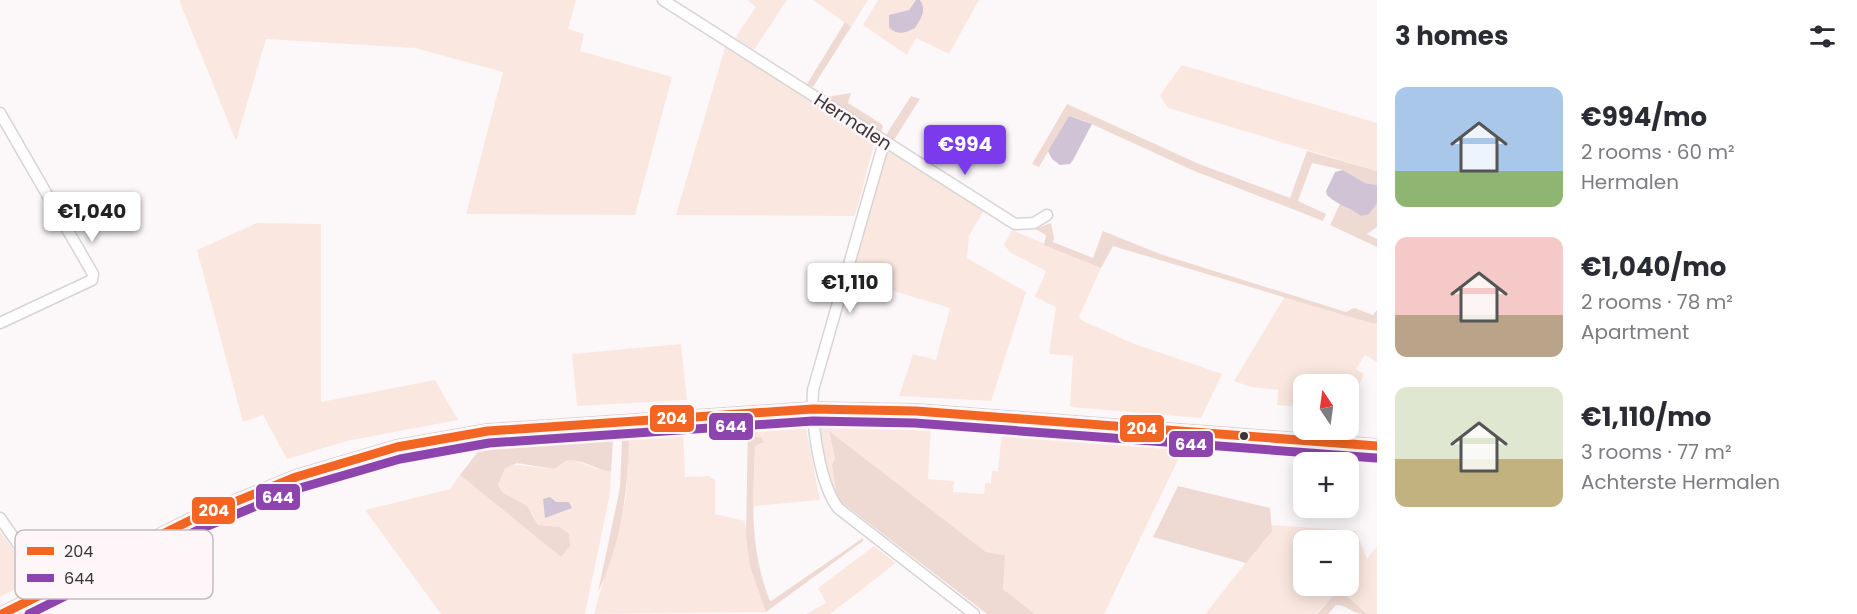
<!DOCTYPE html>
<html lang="en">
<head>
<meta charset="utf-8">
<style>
  body { margin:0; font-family:Poppins,sans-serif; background:#f2f2f3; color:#2b2b33; height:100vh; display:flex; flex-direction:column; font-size:22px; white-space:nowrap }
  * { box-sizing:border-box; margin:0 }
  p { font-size:20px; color:#7c7c81 }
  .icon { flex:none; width:33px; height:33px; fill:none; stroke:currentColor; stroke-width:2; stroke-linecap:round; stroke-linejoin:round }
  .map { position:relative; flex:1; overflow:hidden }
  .panel { display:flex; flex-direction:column; background:#fff; width:480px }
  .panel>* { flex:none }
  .needle { width:39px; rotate:347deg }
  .buttons { position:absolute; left:1293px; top:374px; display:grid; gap:12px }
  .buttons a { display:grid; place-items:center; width:66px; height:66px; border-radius:12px; background:#fff; box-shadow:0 3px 15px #0003; font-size:30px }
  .price { position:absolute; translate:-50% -51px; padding:0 14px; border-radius:6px; background:#fff; color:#222; font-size:20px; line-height:39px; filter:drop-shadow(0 2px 3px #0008) }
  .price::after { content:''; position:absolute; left:50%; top:36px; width:18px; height:14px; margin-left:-9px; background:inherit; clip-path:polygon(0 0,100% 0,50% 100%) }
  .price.selected { background:#7c3aed; color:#fff }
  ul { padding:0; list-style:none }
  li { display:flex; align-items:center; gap:18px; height:150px; padding:0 18px }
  li span { display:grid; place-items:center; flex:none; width:168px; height:120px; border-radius:12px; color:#555 }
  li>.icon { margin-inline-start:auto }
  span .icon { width:72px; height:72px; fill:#fffc; stroke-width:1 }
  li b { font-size:26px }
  h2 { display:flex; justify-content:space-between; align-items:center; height:72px; padding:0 18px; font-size:26px }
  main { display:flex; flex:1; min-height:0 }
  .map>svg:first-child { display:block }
  .green { fill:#fae8e0; fill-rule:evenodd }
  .forest { fill:#eedad2 }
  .water { fill:#d0c3d6 }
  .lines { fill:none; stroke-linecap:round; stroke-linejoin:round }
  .minor-casing { stroke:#d7d4d5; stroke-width:13 }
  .major-casing { stroke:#d7d4d5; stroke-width:16 }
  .minor { stroke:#fffefe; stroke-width:10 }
  .major { stroke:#fffefe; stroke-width:14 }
  .bus-1-casing { stroke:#fef6f8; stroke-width:14 }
  .bus-2-casing { stroke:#fef6f8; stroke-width:14 }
  .bus-1 { stroke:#f26522; stroke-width:9 }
  .bus-2 { stroke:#8e44ad; stroke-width:9 }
  .bus-dot { fill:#3a3637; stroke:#fef6f8; stroke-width:2 }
  .labels { text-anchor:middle; stroke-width:5; stroke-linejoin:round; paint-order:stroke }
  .street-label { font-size:18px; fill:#3a3637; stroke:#fef6f8 }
  .key { fill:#fef6f8; stroke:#c3bcbe; stroke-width:1.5 }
  .key-label { font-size:16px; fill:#3a3637 }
  .line-badge { stroke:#fef6f8; stroke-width:2 }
  .badge-label { font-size:16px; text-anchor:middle; font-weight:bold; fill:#fff }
</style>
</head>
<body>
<main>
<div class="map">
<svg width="1377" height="614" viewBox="0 0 1377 614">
  <rect width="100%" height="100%" fill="#fcf8f9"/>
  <path class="green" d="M 179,0 L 576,0 L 568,29 L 584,34 L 580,51 L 672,77 L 635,215 L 466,214 L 503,72 L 415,48 L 266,39 L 236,141 Z
    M 747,0 L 787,0 L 754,50 L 735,38 L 756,7 Z
    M 813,0 L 868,0 L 851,27 Z
    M 878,0 L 916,0 L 909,10 L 894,14 L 924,11 L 920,0 L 979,0 L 949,54 L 916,38 L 907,55 L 863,25 Z
    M 726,44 L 875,141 L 855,216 L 676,215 Z
    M 1182,65 L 1377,123 L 1377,171 L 1168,108 L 1160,95 Z
    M 887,150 L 984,210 L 969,236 L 967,258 L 1026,292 L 991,401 L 899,396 L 913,354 L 936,360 L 950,308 L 850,278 Z
    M 257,223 L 321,224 L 321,402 L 435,380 L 458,420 L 347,441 L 287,459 L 263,415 L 243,422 L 197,250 Z
    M 1012,230 L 1101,268 L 1079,317 L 1081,320 L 1132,343 L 1222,374 L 1201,418 L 1070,407 L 1073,356 L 1049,354 L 1056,307 L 1035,297 L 1046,271 L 1011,253 L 1004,245 Z
    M 1285,296 L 1374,324 L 1377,322 L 1377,362 L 1365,355 L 1356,369 L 1364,374 L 1356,392 L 1349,401 L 1348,384 L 1304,384 L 1303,407 L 1277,405 L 1278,390 L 1251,387 L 1234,381 Z
    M 681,344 L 687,400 L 577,406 L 572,354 Z
    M 829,423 L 931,427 L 928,479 L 954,481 L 953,492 L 984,494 L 985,483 L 991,483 L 992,471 L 998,471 L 1002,431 L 1129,441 L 1187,441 L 1104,614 L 1035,614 L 1003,589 L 1005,555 L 986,552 L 829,432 L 835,459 L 837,496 L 840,501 C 821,488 823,446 820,424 Z
    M 806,428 L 820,500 L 753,506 L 755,446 L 761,444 L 756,437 L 756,430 Z
    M 683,431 L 685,477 L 709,476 L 715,480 L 715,514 L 745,521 L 750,567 L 766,612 L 594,614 L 626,498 L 629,438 Z
    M 571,460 C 586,464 597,470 611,472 L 610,493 L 585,614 L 441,614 L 365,510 L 450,489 L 460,475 L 561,557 L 560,527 L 538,525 L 532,513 L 502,492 L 498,485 L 505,468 L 510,464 L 554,469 L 564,461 Z
    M 1271,525 L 1356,531 L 1367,559 L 1377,546 L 1377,614 L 1367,614 L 1339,589 L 1316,614 L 1205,614 L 1271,531 ZM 1304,540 L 1348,540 L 1348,585 L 1304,585 Z
    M 0,531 L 34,579 L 0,597 Z
    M 874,546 L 896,563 L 830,614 L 806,614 L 826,603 L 818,588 Z"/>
  <path class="forest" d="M 845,22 L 851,27 L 813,87 L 807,84 Z
    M 851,93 L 848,103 L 880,123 L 883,126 L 881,132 L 826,97 Z
    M 911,96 L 920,99 L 894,140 L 886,135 Z
    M 1067,104 L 1199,164 L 1290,198 L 1307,151 L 1377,171 L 1377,185 L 1365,183 L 1343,170 L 1312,163 L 1298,201 L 1326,214 L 1323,221 L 1192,170 L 1085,121 L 1069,116 L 1039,167 L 1032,164 Z
    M 1377,203 L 1377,227 L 1367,234 L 1377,239 L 1377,247 L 1330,225 L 1340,204 Z
    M 1051,223 L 1054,238 L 1053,242 L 1093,258 L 1103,231 L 1160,254 L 1346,312 L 1354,308 L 1373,315 L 1377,310 L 1377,322 L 1374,324 L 1113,246 L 1101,268 L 1044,245 L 1046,235 L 1035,229 Z
    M 799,423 L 806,423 L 806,428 L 756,431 L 756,437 L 761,437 L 764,442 L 755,446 C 753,503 749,544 769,599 L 771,601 L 863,538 L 863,541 L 766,612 L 750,567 L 746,536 L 748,425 Z
    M 829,431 L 986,552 L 1005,555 L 1003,589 L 1035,614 L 987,614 L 840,501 L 837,496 L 832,465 L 835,459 Z
    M 629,438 C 628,491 621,544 598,592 L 620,488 L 622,439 Z
    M 613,440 L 611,472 C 597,470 578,457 566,461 C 561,463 559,467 554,469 L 517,463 L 505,468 L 498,485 L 502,492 L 527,506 L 538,525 L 560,527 L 569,534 L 570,546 L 561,557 L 460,475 L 480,449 Z
    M 1178,486 L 1270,508 L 1272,531 L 1246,563 L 1153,537 Z
    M 1339,589 L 1367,614 C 1350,614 1347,604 1336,605 L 1328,614 L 1317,614 Z"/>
  <path class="water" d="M 916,0 L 920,0 C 927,10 921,19 915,28 C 905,33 897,36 889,27 L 889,15 L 909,10 Z
    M 1069,116 L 1092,124 L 1073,160 L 1070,164 L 1060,165 L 1052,159 L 1048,151 Z
    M 1343,170 L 1365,183 L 1377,185 L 1377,203 L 1369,214 L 1361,216 C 1350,207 1337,205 1327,195 L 1326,191 L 1335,172 Z
    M 550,497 L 556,502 L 569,502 L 572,508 L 545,518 L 543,499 Z"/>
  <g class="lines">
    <defs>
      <path id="minor" d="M 663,0 L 1015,224 L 1034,223 L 1047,215
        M 0,113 L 93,274 L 92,280 L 0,323
        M 884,142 L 813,390 C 811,421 819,483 838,508 L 974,614
        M 0,518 L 50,590"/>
      <path id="major" d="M 2,614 L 195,518 L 296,477 L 397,447 L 488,431 L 813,409 L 916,411 L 1377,446"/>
    </defs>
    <use href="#minor" class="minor-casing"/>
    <use href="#major" class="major-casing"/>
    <use href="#minor" class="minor"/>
    <use href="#major" class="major"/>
    <defs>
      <path id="bus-1" d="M 2,614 L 195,518 L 296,477 L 397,447 L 488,431 L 813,409 L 916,411 L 1377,446"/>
      <path id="bus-2" d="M 29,614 L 200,529 L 300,488 L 400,459 L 489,443 L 813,421 L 915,423 L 1376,458"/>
    </defs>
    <use href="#bus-1" class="bus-1-casing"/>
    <use href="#bus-2" class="bus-2-casing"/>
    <use href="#bus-1" class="bus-1"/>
    <use href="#bus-2" class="bus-2"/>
  </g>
  <circle class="bus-dot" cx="1244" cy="436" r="5"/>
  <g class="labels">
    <g class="street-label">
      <text transform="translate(853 122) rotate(33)" y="6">Hermalen</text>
    </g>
  </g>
  <rect x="15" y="530" width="198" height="69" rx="9" class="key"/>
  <rect x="27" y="547" width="27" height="8" fill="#f26522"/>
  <rect x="27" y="574" width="27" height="8" fill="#8e44ad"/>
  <g class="key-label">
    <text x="64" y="557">204</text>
    <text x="64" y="584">644</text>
  </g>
  <g class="line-badge">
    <rect x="649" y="404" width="46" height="29" rx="6" fill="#f26522"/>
    <rect x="708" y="412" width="46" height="29" rx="6" fill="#8e44ad"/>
    <rect x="1119" y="414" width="46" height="29" rx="6" fill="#f26522"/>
    <rect x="1168" y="430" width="46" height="28" rx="6" fill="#8e44ad"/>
    <rect x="255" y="483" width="46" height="28" rx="6" fill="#8e44ad"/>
    <rect x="191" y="496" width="45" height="29" rx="6" fill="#f26522"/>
  </g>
  <g class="badge-label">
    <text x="672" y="424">204</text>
    <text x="731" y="432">644</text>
    <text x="1142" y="434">204</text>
    <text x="1191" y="450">644</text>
    <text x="278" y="503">644</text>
    <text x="214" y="516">204</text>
  </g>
</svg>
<div class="buttons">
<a><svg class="needle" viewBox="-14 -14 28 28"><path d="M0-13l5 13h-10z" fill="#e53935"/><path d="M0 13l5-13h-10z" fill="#7c7c81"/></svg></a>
<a>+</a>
<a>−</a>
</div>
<b class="price selected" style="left:965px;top:176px">€994</b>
<b class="price" style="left:92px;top:243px">€1,040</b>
<b class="price" style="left:850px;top:314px">€1,110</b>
</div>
<section class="panel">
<h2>3 homes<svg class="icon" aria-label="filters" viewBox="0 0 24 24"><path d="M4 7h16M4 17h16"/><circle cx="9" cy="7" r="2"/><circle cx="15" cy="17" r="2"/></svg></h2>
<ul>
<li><span style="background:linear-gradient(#a9c7e8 70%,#8fb573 0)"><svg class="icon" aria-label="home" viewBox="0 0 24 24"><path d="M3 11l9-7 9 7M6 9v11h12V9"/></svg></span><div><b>€994/mo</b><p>2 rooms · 60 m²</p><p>Hermalen</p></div></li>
<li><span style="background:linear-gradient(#f6c9c9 65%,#b9a48a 0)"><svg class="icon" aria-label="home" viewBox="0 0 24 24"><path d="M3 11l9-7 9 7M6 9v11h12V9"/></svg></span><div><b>€1,040/mo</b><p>2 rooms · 78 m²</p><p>Apartment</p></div></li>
<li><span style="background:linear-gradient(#dfe7d0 60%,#c2b280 0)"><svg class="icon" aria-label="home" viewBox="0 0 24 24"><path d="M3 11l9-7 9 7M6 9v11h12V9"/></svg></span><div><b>€1,110/mo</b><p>3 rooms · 77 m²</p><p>Achterste Hermalen</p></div></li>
</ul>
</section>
</main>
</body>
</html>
